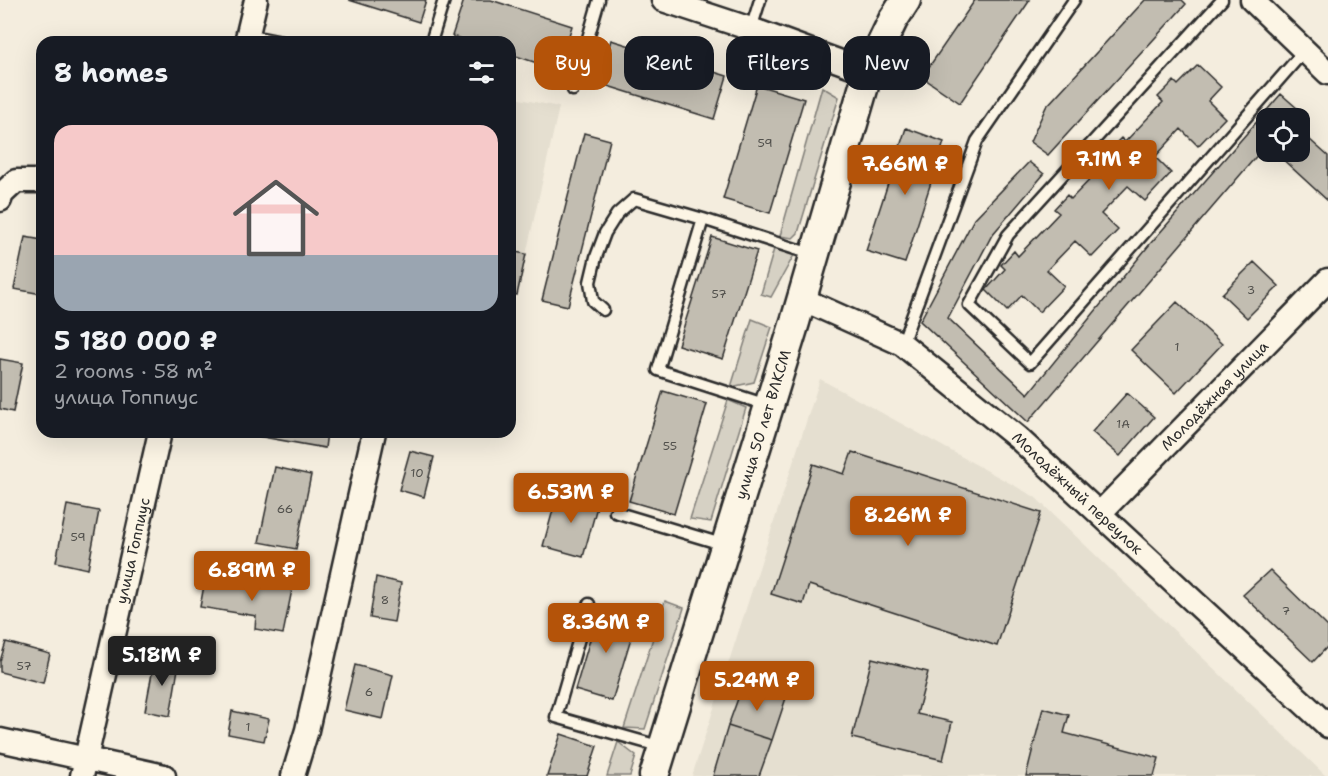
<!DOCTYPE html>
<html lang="en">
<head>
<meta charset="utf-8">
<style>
  body { margin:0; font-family:"Shantell Sans",sans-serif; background:#242831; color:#f1f3f6; height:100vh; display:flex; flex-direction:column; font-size:22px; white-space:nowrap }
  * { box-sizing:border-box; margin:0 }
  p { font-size:20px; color:#9ea1a6 }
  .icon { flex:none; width:33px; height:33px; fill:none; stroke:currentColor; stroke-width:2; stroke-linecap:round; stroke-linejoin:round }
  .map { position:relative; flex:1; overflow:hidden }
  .side { position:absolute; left:36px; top:36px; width:480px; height:402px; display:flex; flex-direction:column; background:#171b24; border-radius:18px; box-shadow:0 6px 24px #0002 }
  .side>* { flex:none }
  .top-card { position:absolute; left:534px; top:36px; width:570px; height:54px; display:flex; gap:12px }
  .buttons { position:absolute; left:1256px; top:108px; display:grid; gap:12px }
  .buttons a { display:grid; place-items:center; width:54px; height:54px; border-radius:12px; background:#171b24; box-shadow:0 6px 24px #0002; font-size:30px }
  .price { position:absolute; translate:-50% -51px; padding:0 14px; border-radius:6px; background:#b45309; color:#fff; font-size:20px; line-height:39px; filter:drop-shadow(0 2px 3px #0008) }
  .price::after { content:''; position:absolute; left:50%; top:36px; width:18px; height:14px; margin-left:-9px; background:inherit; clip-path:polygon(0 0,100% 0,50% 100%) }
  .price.current { background:#222; color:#fff }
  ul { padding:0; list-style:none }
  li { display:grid; align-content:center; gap:12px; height:318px; padding:0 18px }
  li+li { border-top:2px solid #363941 }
  li span { display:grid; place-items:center; height:186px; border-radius:18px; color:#555 }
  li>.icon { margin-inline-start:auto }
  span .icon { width:108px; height:108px; fill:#fffc; stroke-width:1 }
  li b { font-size:26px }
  h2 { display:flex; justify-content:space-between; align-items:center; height:72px; padding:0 18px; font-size:26px }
  .pill { padding:0 21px; border-radius:18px; background:#171b24; box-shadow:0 6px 24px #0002; font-size:21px; line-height:54px }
  .pill.current { background:#b45309; color:#fff }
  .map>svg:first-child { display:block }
  .built { fill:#e5dfd0 }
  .green { fill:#d6d1c4; stroke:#807e78; stroke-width:1.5 }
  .building { fill:#c2bdb1; stroke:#2b2b2b; stroke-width:1.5 }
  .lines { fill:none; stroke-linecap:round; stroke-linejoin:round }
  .service-casing { stroke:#2b2b2b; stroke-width:15 }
  .minor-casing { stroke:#2b2b2b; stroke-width:27 }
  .tertiary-casing { stroke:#2b2b2b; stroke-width:33 }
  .service { stroke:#fcf5e5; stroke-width:10 }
  .minor { stroke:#fcf5e5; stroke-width:22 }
  .tertiary { stroke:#fcf5e5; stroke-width:28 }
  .labels { text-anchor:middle; stroke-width:4.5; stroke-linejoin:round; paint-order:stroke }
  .number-label { font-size:12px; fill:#51504c }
  .street-label { font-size:15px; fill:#2b2b2b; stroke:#fcf5e5 }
</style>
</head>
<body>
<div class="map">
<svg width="1328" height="776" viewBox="0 0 1328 776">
  <rect width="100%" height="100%" fill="#f4edde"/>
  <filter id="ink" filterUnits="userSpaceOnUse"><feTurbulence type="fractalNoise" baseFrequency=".0167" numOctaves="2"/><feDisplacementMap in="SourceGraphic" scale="12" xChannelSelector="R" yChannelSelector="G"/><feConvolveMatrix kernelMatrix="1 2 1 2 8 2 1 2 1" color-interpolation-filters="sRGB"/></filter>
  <g filter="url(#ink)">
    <path class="built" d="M 510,97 L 559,107 L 517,295 L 510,293 Z
      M 820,379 L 1035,497 L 1326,776 L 692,776 Z"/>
    <path class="green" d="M 822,87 L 839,97 L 798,233 L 793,238 L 780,236 Z
      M 774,249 L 794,255 L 771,297 L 761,294 Z
      M 752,319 L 772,327 L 754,382 L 731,387 Z
      M 728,400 L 746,408 L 711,522 L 690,519 Z
      M 665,601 L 684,608 L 645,729 L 624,728 Z
      M 618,742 L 636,756 L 630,776 L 607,776 Z"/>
    <path class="building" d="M 349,0 L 426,0 L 419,22 Z
      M 464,0 L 491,0 L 572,26 L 558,70 L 510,54 L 510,42 L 471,42 L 452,36 Z
      M 975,0 L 1030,0 L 960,103 L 922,77 Z
      M 1145,0 L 1182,0 L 1186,4 L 1048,155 L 1030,142 L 1046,107 Z
      M 611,40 L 727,76 L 714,119 L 598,83 Z
      M 1198,65 L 1221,87 L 1208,101 L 1225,118 L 1198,146 L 1181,129 L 1155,157 L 1171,173 L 1145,201 L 1128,186 L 1101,214 L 1118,230 L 1092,257 L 1075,241 L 1047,270 L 1064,286 L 1039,312 L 1022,295 L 1007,311 L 986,290 L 1005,269 L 1001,265 L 1014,251 L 1018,256 L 1059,213 L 1054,209 L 1067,195 L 1071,199 L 1111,158 L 1106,153 L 1121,138 L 1125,142 L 1163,102 L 1158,97 L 1174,81 L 1178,85 Z
      M 757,85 L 804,99 L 770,213 L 723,199 Z
      M 1281,94 L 1297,108 L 1289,118 L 1266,118 L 1266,145 L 1028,422 L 920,321 L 974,219 L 1029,162 L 1044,174 L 992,235 L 948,318 L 1028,394 L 1150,244 Z
      M 906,128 L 944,142 L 905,263 L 866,251 Z
      M 1299,130 L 1328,156 L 1328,201 L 1278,155 L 1281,152 L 1299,152 Z
      M 584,133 L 610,140 L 568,306 L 542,300 Z
      M 25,237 L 42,240 L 42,294 L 14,289 Z
      M 712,237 L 757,251 L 723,359 L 678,345 Z
      M 510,251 L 526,254 L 517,295 L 510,293 Z
      M 1254,262 L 1279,286 L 1247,318 L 1222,294 Z
      M 1177,302 L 1222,344 L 1176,393 L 1131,350 Z
      M 0,359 L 23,363 L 13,412 L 0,409 Z
      M 663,391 L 707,404 L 674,514 L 629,501 Z
      M 1127,393 L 1154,417 L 1120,456 L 1092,432 Z
      M 252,432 L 327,432 L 325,448 L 252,435 Z
      M 410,451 L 434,457 L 424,497 L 399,490 Z
      M 852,452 L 1041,513 L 997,646 L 809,585 L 803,604 L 771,594 L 813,464 L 844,474 Z
      M 275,467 L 311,475 L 296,549 L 259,542 Z
      M 558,492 L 598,503 L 583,557 L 543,546 Z
      M 67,505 L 99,511 L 88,569 L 56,562 Z
      M 1270,570 L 1328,627 L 1328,646 L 1313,662 L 1243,595 Z
      M 376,577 L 401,583 L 394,622 L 370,618 Z
      M 205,580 L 256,589 L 258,580 L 293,585 L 283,634 L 255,629 L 256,616 L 200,607 Z
      M 600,606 L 637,618 L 612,701 L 575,690 Z
      M 6,642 L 50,654 L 43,683 L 0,672 L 0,661 Z
      M 155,657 L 179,663 L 170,716 L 145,711 Z
      M 872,658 L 928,672 L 917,714 L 952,722 L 943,760 L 852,738 Z
      M 355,665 L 393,675 L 383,719 L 344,710 Z
      M 744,682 L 786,698 L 772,740 L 728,726 Z
      M 1043,708 L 1069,715 L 1064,733 L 1159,758 L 1154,776 L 1026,776 Z
      M 232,711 L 269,719 L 264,741 L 228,734 Z
      M 728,726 L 772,740 L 759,776 L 713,776 Z
      M 561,734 L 597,746 L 587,776 L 547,776 Z"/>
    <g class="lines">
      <defs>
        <path id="service" d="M 1222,0 L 1008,235 L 969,305 L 1030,363 L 1305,50
          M 751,29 L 760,0
          M 247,35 L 282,42
          M 431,42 L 444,0
          M 573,90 L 599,0
          M 703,219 L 658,370 L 767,405
          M 603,310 L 593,301 L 590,282 L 596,257 L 605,233 L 617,214 L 634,199 L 703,219 L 814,255
          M 902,344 L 977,141 L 1074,0
          M 615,512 L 725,545
          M 589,604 L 556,717 L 662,747"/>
        <g id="minor">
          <path d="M 663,0 L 751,29 L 868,72"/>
          <path d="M 1252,0 L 1328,73"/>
          <path d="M 246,42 L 256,0"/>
          <path d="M 0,200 L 2,194 L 16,181 L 42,181"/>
          <path id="s1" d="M 802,299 L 902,344 L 1018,438 L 1328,726"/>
          <path id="s2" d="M 1100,513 L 1328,280"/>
          <path d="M 0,740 L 164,776"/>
          <path id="s3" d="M 82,776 L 160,432"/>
          <path d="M 293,776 L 307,730 L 374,432"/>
        </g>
        <g id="tertiary">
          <path id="s4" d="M 654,776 L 795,322 L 868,72 L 893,20 L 906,0"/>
        </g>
      </defs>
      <use href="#service" class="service-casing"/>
      <use href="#minor" class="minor-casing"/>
      <use href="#tertiary" class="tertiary-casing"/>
      <use href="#service" class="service"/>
      <use href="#minor" class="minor"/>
      <use href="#tertiary" class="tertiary"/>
    </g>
  </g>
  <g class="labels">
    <g class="number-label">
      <text x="765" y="147">59</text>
      <text x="1251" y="294">3</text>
      <text x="719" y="298">57</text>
      <text x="1177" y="351">1</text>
      <text x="1123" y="428">1А</text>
      <text x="670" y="450">55</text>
      <text x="417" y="477">10</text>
      <text x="285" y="513">66</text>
      <text x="78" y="541">59</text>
      <text x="385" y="604">8</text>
      <text x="1286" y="615">7</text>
      <text x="24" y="670">57</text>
      <text x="369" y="696">6</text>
      <text x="248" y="731">1</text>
    </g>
    <g class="street-label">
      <text dy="5" stroke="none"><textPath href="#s2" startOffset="164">Молодёжная улица</textPath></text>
      <text dy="5" stroke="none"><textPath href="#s4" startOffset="368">улица 50 лет ВЛКСМ</textPath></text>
      <text dy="5" stroke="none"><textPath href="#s1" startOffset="340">Молодёжный переулок</textPath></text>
      <text dy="5" stroke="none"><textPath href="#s3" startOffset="231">улица Гоппиус</textPath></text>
    </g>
  </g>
</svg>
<div class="buttons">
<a><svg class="icon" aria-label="locate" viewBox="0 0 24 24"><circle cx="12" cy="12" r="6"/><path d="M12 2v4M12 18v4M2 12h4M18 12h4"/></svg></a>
</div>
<b class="price" style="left:1109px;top:191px">7.1M ₽</b>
<b class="price" style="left:905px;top:196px">7.66M ₽</b>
<b class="price" style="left:571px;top:524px">6.53M ₽</b>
<b class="price" style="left:908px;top:547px">8.26M ₽</b>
<b class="price" style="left:252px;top:602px">6.89M ₽</b>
<b class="price" style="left:606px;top:654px">8.36M ₽</b>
<b class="price current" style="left:162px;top:687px">5.18M ₽</b>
<b class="price" style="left:757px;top:712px">5.24M ₽</b>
<div class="top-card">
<a class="pill current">Buy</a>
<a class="pill">Rent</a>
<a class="pill">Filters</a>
<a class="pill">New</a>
</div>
<section class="side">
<h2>8 homes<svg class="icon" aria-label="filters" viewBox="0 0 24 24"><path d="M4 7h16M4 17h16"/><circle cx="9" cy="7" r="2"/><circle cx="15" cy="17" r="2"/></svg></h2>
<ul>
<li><span style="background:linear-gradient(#f6c9c9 70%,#9aa5b1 0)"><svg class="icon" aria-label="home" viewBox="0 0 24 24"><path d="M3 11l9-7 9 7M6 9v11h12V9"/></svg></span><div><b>5 180 000 ₽</b><p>2 rooms · 58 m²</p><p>улица Гоппиус</p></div></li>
</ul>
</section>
</div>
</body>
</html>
